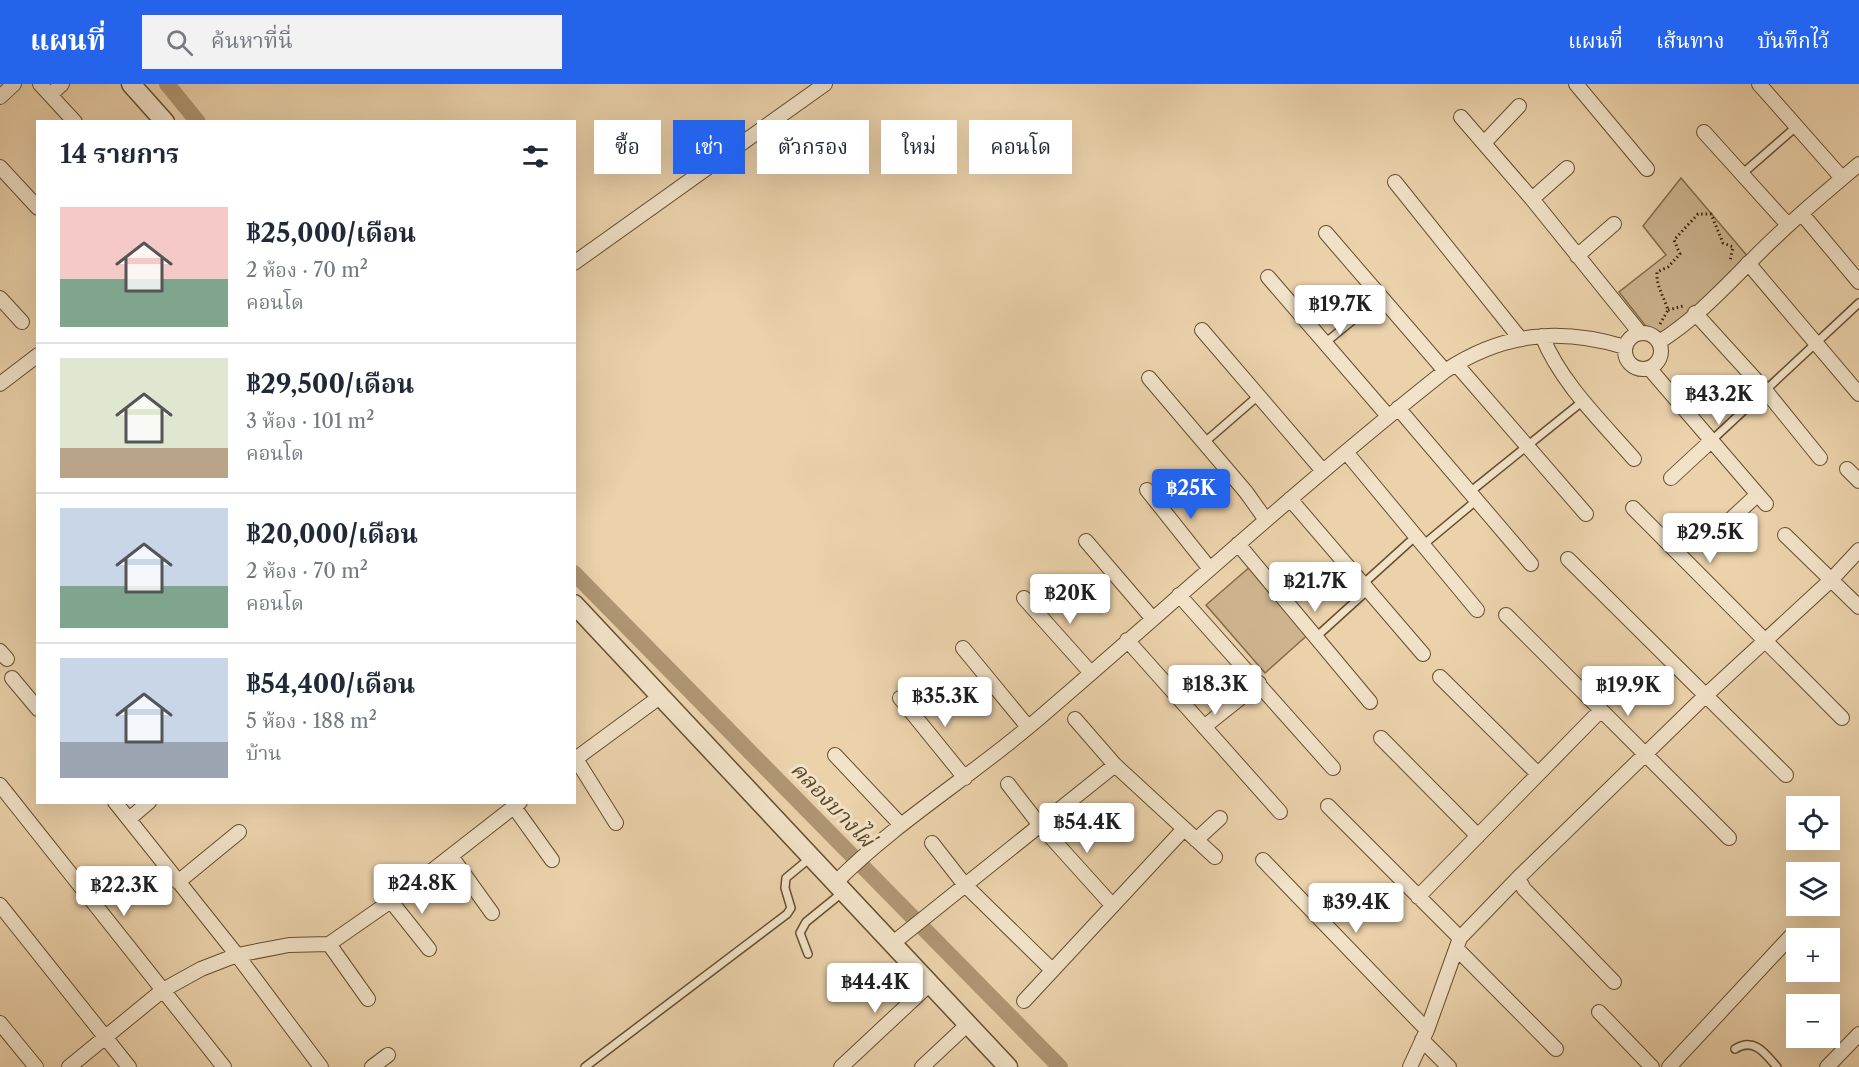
<!DOCTYPE html>
<html lang="th">
<head>
<meta charset="utf-8">
<style>
  body { margin:0; font-family:"Libre Caslon Text","Noto Serif Thai",serif; background:#f2f2f3; color:#1f2937; height:100vh; display:flex; flex-direction:column; font-size:22px; white-space:nowrap }
  * { box-sizing:border-box; margin:0 }
  p { font-size:20px; color:#747a83 }
  .icon { flex:none; width:33px; height:33px; fill:none; stroke:currentColor; stroke-width:2; stroke-linecap:round; stroke-linejoin:round }
  .map { position:relative; flex:1; overflow:hidden }
  .panel { position:absolute; left:36px; top:36px; width:540px; height:684px; display:flex; flex-direction:column; background:#fff; border-radius:0px; box-shadow:0 6px 24px #0002 }
  .panel>* { flex:none }
  .hud { position:absolute; left:594px; top:36px; width:570px; height:54px; display:flex; gap:12px }
  .fabs { position:absolute; left:1786px; top:712px; display:grid; gap:12px }
  .fabs a { display:grid; place-items:center; width:54px; height:54px; border-radius:0px; background:#fff; box-shadow:0 6px 24px #0002; font-size:30px }
  .price { position:absolute; translate:-50% -51px; padding:0 14px; border-radius:6px; background:#fff; color:#222; font-size:20px; line-height:39px; filter:drop-shadow(0 2px 3px #0008) }
  .price::after { content:''; position:absolute; left:50%; top:36px; width:18px; height:14px; margin-left:-9px; background:inherit; clip-path:polygon(0 0,100% 0,50% 100%) }
  .price.selected { background:#2563eb; color:#fff }
  ul { padding:0; list-style:none }
  li { display:flex; align-items:center; gap:18px; height:150px; padding:0 24px }
  li+li { border-top:2px solid #e0e1e3 }
  li span { display:grid; place-items:center; flex:none; width:168px; height:120px; border-radius:0px; color:#555 }
  li>.icon { margin-inline-start:auto }
  span .icon { width:72px; height:72px; fill:#fffc; stroke-width:1 }
  li b { font-size:26px }
  h2 { display:flex; justify-content:space-between; align-items:center; height:72px; padding:0 24px; font-size:26px }
  .chip { padding:0 21px; border-radius:0px; background:#fff; box-shadow:0 6px 24px #0002; font-size:21px; line-height:54px }
  .chip.selected { background:#2563eb; color:#fff }
  header { display:flex; align-items:center; gap:36px; box-sizing:border-box; height:84px; padding:0 30px; background:#2563eb; color:#fff }
  header strong { font-size:28px }
  nav { display:flex; gap:33px; margin-inline-start:auto; font-size:21px }
  .search { width:420px; height:54px; background:#f2f2f3; display:flex; align-items:center; gap:15px; box-sizing:border-box; padding:0 21px; border-radius:0px; color:#747a83; font-size:22px }
  .map>svg:first-child { display:block }
  .green { fill:#cdb48f; stroke:#846c4a; stroke-width:1.5 }
  .lines { fill:none; stroke-linecap:round; stroke-linejoin:round }
  .canal { stroke:#af9673; stroke-width:16 }
  .service-casing { stroke:#664f2f; stroke-width:10 }
  .minor-casing { stroke:#664f2f; stroke-width:16 }
  .tertiary-casing { stroke:#664f2f; stroke-width:21 }
  .path { stroke:#3a2306; stroke-width:3; stroke-dasharray:1.5 3; stroke-linecap:butt }
  .service { stroke:#f2e2c8; stroke-width:7 }
  .minor { stroke:#f2e2c8; stroke-width:14 }
  .tertiary { stroke:#f2e2c8; stroke-width:18 }
  .labels { text-anchor:middle; stroke-width:6; stroke-linejoin:round; paint-order:stroke }
  .water-label { font-size:22px; font-style:italic; fill:#5d4627; stroke:#f2e2c8 }
</style>
</head>
<body>
<header>
<strong>แผนที่</strong>
<div class="search"><svg class="icon" aria-label="search" viewBox="0 0 24 24"><circle cx="10" cy="10" r="6"/><path d="M15 15l6 6"/></svg>ค้นหาที่นี่</div>
<nav><a>แผนที่</a><a>เส้นทาง</a><a>บันทึกไว้</a></nav>
</header>
<div class="map">
<svg width="1859" height="983" viewBox="0 0 1859 983">
  <rect width="100%" height="100%" fill="#ebd2ab"/>
  <filter id="stains"><feTurbulence type="fractalNoise" baseFrequency=".00333" numOctaves="4"/><feColorMatrix values="0 0 0 0 .2 0 0 0 0 .09 0 0 0 0 .02 0 0 0 .5 -.17"/></filter>
  <radialGradient id="worn" r=".72"><stop offset=".6" stop-color="#630" stop-opacity="0"/><stop offset="1" stop-color="#630" stop-opacity=".3"/></radialGradient>
  <path class="green" d="M 1681,94 L 1755,181 L 1676,251 L 1652,250 L 1619,208 L 1666,171 L 1643,142 Z
    M 1252,481 L 1311,548 L 1265,589 L 1206,521 Z"/>
  <g class="lines">
    <path class="canal" d="M 167,0 L 198,38
      M 574,489 L 1060,983"/>
    <defs>
      <path id="service" d="M 1742,90 L 1797,42
        M 1325,259 L 1381,213
        M 1711,357 L 1859,219
        M 1205,358 L 1258,312
        M 1470,408 L 1583,317
        M 1423,461 L 1477,416
        M 1364,499 L 1416,452
        M 1315,554 L 1369,505
        M 808,870 L 800,849 L 806,838 L 843,808
        M 1735,965 C 1754,953 1765,969 1777,983
        M 585,983 L 787,830 L 791,824 L 785,804 L 786,794 L 810,774"/>
      <path id="minor" d="M 40,0 L 75,38
        M 1576,0 L 1647,85
        M 1759,0 L 1842,94
        M 50,11 L 62,0
        M 0,13 L 14,0
        M 1461,33 L 1532,115 L 1640,249
        M 1704,48 L 1788,141
        M 1484,59 L 1519,22
        M 0,83 L 38,124
        M 1395,98 L 1519,253
        M 1532,115 L 1567,84
        M 1802,130 L 1859,198
        M 1326,149 L 1445,287
        M 1577,172 L 1614,140
        M 574,179 L 825,0
        M 1748,179 L 1859,310
        M 1268,193 L 1388,332
        M 0,214 L 22,238
        M 1695,229 L 1765,306 L 1820,374
        M 1202,246 L 1323,387
        M1625 267a18 18 0 1 1 36 0a18 18 0 1 1-36 0Z
        M 1542,252 C 1561,299 1601,337 1634,375
        M 1659,258 C 1693,237 1721,207 1749,179 C 1783,144 1821,112 1859,80
        M 1456,280 L 1586,430
        M 1649,284 L 1766,420
        M 1149,294 L 1246,408 L 1266,436
        M 0,300 L 38,271
        M 1398,324 L 1531,480
        M 1346,368 L 1477,526
        M 1847,385 L 1859,397
        M 1671,394 L 1711,357
        M 1147,406 L 1210,485
        M 1290,415 L 1423,570
        M 1633,424 L 1842,634
        M 1717,448 L 1757,411
        M 1785,451 L 1859,523
        M 1086,457 L 1153,535
        M 1238,460 L 1370,618
        M 1568,475 L 1786,691
        M 1179,511 L 1333,684
        M 1024,514 L 1091,589
        M 1506,531 L 1729,754
        M 1127,556 L 1280,728
        M 963,564 L 1028,643
        M 0,567 L 7,575
        M 1440,593 L 1538,690
        M 12,594 L 38,625
        M 900,614 L 965,694
        M 1075,635 L 1115,681 L 1215,773
        M 1204,643 L 1259,599
        M 1381,654 L 1478,752
        M 835,671 L 901,741
        M 576,675 L 616,739
        M 574,676 L 661,612
        M 1008,700 L 1039,740 L 1112,821
        M 0,701 L 224,983
        M 115,718 L 237,871 L 321,983
        M 1328,722 L 1460,854
        M 514,723 L 552,776
        M 129,735 L 149,718
        M 1196,756 L 1220,734
        M 932,759 L 964,800 L 1052,886
        M 451,772 L 492,829
        M 1263,776 L 1427,946
        M 1518,794 L 1524,805 L 1614,898
        M 178,798 L 239,748
        M 836,798 C 895,739 967,695 1031,641 C 1169,523 1302,400 1445,287 C 1502,249 1559,243 1625,263
        M 1418,813 L 1600,627
        M 390,816 L 429,865
        M 0,821 L 129,983
        M 893,859 L 1115,681
        M 329,860 L 368,915
        M 1457,865 L 1556,965
        M 1024,917 L 1183,746
        M 1599,928 L 1652,983
        M 0,939 L 36,983
        M 1422,956 L 1449,983
        M 69,983 L 163,906 L 201,885 L 237,871 L 289,861 L 329,860 L 411,803 L 520,718
        M 372,983 L 388,971
        M 841,983 L 931,899
        M 922,983 L 968,940
        M 1410,983 L 1427,946 L 1460,854 L 1518,794 L 1704,613 L 1832,495 L 1859,466
        M 1669,983 L 1791,852
        M 1827,983 L 1859,950"/>
      <path id="tertiary" d="M 131,0 L 165,38
        M 574,520 L 1008,983"/>
    </defs>
    <use href="#service" class="service-casing"/>
    <use href="#minor" class="minor-casing"/>
    <use href="#tertiary" class="tertiary-casing"/>
    <path class="path" d="M 1668,226 L 1683,222
      M 1660,240 L 1668,226 C 1664,213 1656,202 1657,188 L 1668,183 L 1680,170 L 1674,156 L 1698,130 L 1711,130 L 1723,159 L 1733,163 L 1730,177"/>
    <use href="#service" class="service"/>
    <use href="#minor" class="minor"/>
    <use href="#tertiary" class="tertiary"/>
  </g>
  <g class="labels">
    <g class="water-label">
      <text transform="translate(833 720) rotate(46)" y="8">คลองบางไผ่</text>
    </g>
  </g>
  <rect width="100%" height="100%" filter="url(#stains)"/>
  <rect width="100%" height="100%" fill="url(#worn)"/>
</svg>
<div class="fabs">
<a><svg class="icon" aria-label="locate" viewBox="0 0 24 24"><circle cx="12" cy="12" r="6"/><path d="M12 2v4M12 18v4M2 12h4M18 12h4"/></svg></a>
<a><svg class="icon" aria-label="layers" viewBox="0 0 24 24"><path d="M12 4l9 5-9 5-9-5zM3 14l9 5 9-5"/></svg></a>
<a>+</a>
<a>−</a>
</div>
<b class="price" style="left:1340px;top:252px">฿19.7K</b>
<b class="price" style="left:1719px;top:342px">฿43.2K</b>
<b class="price selected" style="left:1191px;top:436px">฿25K</b>
<b class="price" style="left:1710px;top:480px">฿29.5K</b>
<b class="price" style="left:1315px;top:529px">฿21.7K</b>
<b class="price" style="left:1070px;top:541px">฿20K</b>
<b class="price" style="left:1215px;top:632px">฿18.3K</b>
<b class="price" style="left:1628px;top:633px">฿19.9K</b>
<b class="price" style="left:945px;top:644px">฿35.3K</b>
<b class="price" style="left:1087px;top:770px">฿54.4K</b>
<b class="price" style="left:422px;top:831px">฿24.8K</b>
<b class="price" style="left:124px;top:833px">฿22.3K</b>
<b class="price" style="left:1356px;top:850px">฿39.4K</b>
<b class="price" style="left:875px;top:930px">฿44.4K</b>
<div class="hud">
<a class="chip">ซื้อ</a>
<a class="chip selected">เช่า</a>
<a class="chip">ตัวกรอง</a>
<a class="chip">ใหม่</a>
<a class="chip">คอนโด</a>
</div>
<section class="panel">
<h2>14 รายการ<svg class="icon" aria-label="filters" viewBox="0 0 24 24"><path d="M4 7h16M4 17h16"/><circle cx="9" cy="7" r="2"/><circle cx="15" cy="17" r="2"/></svg></h2>
<ul>
<li><span style="background:linear-gradient(#f6c9c9 60%,#7fa58c 0)"><svg class="icon" aria-label="home" viewBox="0 0 24 24"><path d="M3 11l9-7 9 7M6 9v11h12V9"/></svg></span><div><b>฿25,000/เดือน</b><p>2 ห้อง · 70 m²</p><p>คอนโด</p></div></li>
<li><span style="background:linear-gradient(#dfe7d0 75%,#b9a48a 0)"><svg class="icon" aria-label="home" viewBox="0 0 24 24"><path d="M3 11l9-7 9 7M6 9v11h12V9"/></svg></span><div><b>฿29,500/เดือน</b><p>3 ห้อง · 101 m²</p><p>คอนโด</p></div></li>
<li><span style="background:linear-gradient(#c9d6e8 65%,#7fa58c 0)"><svg class="icon" aria-label="home" viewBox="0 0 24 24"><path d="M3 11l9-7 9 7M6 9v11h12V9"/></svg></span><div><b>฿20,000/เดือน</b><p>2 ห้อง · 70 m²</p><p>คอนโด</p></div></li>
<li><span style="background:linear-gradient(#c9d6e8 70%,#9aa5b1 0)"><svg class="icon" aria-label="home" viewBox="0 0 24 24"><path d="M3 11l9-7 9 7M6 9v11h12V9"/></svg></span><div><b>฿54,400/เดือน</b><p>5 ห้อง · 188 m²</p><p>บ้าน</p></div></li>
</ul>
</section>
</div>
</body>
</html>
